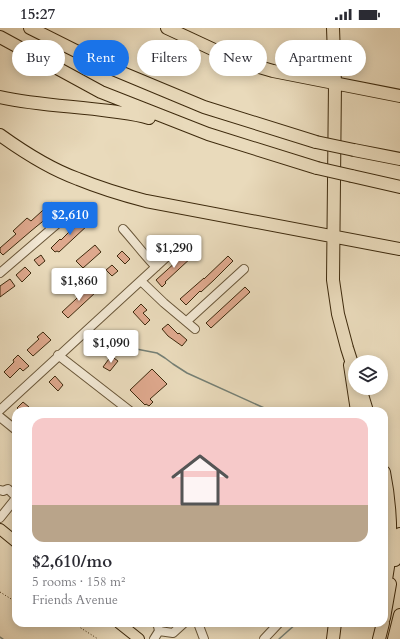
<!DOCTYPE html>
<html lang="en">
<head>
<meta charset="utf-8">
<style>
  body { margin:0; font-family:Cardo,serif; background:#f7f7f7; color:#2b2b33; height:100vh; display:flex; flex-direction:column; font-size:15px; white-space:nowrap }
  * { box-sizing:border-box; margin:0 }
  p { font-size:13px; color:#7c7c81 }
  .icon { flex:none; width:22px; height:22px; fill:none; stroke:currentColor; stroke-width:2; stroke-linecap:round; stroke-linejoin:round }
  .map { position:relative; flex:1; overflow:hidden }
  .details { position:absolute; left:12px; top:379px; width:376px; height:220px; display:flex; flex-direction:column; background:#fff; border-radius:12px; box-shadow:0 2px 10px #0003 }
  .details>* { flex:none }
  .guide { position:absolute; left:12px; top:12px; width:376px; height:36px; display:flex; gap:8px }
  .buttons { position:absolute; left:348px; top:327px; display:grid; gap:8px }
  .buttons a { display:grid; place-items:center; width:40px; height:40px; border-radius:50%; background:#fff; box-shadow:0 2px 10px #0003; font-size:20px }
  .price { position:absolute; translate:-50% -34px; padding:0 9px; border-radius:4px; background:#fff; color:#222; font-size:13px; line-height:26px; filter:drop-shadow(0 1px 2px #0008) }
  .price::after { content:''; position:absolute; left:50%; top:24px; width:12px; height:9px; margin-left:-6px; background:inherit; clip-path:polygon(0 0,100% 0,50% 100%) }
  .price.on { background:#1a73e8; color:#fff }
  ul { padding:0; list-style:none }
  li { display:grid; align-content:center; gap:8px; height:212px; padding:0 20px }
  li+li { border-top:1px solid #e1e1e2 }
  li span { display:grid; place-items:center; height:124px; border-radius:12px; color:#555 }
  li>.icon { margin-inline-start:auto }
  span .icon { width:72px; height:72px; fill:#fffc; stroke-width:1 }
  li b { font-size:17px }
  .tag { padding:0 14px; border-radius:18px; background:#fff; box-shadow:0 2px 10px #0003; font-size:14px; line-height:36px }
  .tag.on { background:#1a73e8; color:#fff }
  .status { display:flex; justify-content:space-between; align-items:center; height:28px; padding:0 20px; background:#fff; direction:ltr }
  .status svg { height:11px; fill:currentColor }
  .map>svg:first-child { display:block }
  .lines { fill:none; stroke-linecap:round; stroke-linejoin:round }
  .stream { stroke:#757f74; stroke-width:1.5 }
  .building { fill:#dea88d; stroke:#3e2a0d }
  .minor-casing { stroke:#695638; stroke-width:10 }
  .major-casing { stroke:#3e2a0d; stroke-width:12 }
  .highway-casing { stroke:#3e2a0d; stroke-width:14 }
  .path { stroke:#3e2a0d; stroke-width:1; stroke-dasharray:1 2; stroke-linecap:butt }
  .minor { stroke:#f1e7d3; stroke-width:8 }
  .major { stroke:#e9dabb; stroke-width:10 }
  .highway { stroke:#e9dabb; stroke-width:12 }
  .highway-bridge-casing { stroke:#3e2a0d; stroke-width:14; stroke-linecap:butt }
  .highway-bridge { stroke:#e9dabb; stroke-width:12 }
</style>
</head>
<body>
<div class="status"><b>15:27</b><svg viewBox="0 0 49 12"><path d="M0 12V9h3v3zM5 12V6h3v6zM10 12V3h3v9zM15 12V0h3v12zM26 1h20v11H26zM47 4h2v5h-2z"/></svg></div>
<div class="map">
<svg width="400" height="611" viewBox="0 0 400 611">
  <rect width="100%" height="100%" fill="#e9dabb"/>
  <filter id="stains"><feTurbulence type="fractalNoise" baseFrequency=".005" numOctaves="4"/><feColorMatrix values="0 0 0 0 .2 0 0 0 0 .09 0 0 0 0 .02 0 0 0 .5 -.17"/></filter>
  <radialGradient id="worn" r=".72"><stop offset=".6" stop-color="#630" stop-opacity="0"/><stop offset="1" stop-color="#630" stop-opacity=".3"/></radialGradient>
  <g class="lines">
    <path class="stream" d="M 117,315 L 131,320 L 157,325 L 165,330 L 173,336 L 187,345 L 271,383
      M 0,609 L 3,611
      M 279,611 L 297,595"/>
  </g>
  <path class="building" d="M 52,174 L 58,180 L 42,194 L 31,203 L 3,227 L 0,224 L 0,220 L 16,206 L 13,203 L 27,190 L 31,193 Z
    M 84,191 L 89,196 L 59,224 L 57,223 L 55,224 L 51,220 L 60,211 L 61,212 L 73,200 L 73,201 Z
    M 95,217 L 101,224 L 83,240 L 76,233 Z
    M 122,223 L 130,231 L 125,236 L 117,228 Z
    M 188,223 L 193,228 L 165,254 L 166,255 L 162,259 L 156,252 Z
    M 41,227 L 45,233 L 39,238 L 34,232 Z
    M 228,228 L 233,233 L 214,252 L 201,264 L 200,263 L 186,277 L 180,271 L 204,250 L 204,251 Z
    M 112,237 L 118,243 L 112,248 L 106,242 Z
    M 25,239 L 31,245 L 22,254 L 16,247 Z
    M 10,251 L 15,258 L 0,269 L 0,258 Z
    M 90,258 L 96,264 L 68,290 L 62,284 Z
    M 245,259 L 250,264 L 211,300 L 206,295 Z
    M 141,276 L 147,282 L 143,285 L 150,292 L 145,297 L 133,284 Z
    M 168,296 L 178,306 L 179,305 L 187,312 L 182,318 L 168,308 L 162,301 Z
    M 43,304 L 51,312 L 33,328 L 27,322 L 39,311 L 37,309 Z
    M 18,327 L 29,338 L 23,343 L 20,340 L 10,350 L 4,344 L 14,334 L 13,332 Z
    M 111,328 L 118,333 L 110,343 L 103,339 Z
    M 152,341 L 167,356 L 150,371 L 153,374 L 149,378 L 146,376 L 145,377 L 130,362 Z
    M 55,348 L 63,357 L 58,363 L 49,354 Z
    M 23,374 L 29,379 L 26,383 L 20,383 L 17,380 Z"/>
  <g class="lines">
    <defs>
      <path id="minor" d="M 123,201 C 134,213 144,227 156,239
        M 0,245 L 71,184
        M 141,253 L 164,275 L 195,301
        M 187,293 L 244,241
        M 58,327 L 130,383
        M 0,382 L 184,213
        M 0,389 L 16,402
        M 0,462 L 3,463 L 8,461 L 16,469
        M 0,490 L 16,470
        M 156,595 L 158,598 L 159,603
        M 198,595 L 204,611
        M 159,603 L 173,605 L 184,595
        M 154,611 L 159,603
        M 264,611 L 279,595"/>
      <path id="major" d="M 0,501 L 16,514
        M 119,595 L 139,611"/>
      <path id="highway" d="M 30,0 L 108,39 L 204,79 L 316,114
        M 167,0 L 223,26 L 252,37 L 273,43 L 400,68
        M 333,0 L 335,55 L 333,252 L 338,286 L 347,320 L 355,345
        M 0,9 L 101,64 L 208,106 L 317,140
        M 0,69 C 36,77 73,78 110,83 C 123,85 136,86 149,90
        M 0,107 C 25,125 50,141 78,151 C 100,160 123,167 146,173 L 400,221
        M 354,122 L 400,131
        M 352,148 L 400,159
        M 350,337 L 357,383
        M 360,360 L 367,383
        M 384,444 C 389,469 391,496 390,522 C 389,536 386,550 384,565
        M 395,532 L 400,506
        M 384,590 L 390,556
        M 333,611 L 335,595
        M 379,611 L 383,595
        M 394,611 L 400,587"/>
    </defs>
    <use href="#minor" class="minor-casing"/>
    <use href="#major" class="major-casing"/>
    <use href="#highway" class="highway-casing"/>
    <path class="path" d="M 0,564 L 16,574
      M 73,595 L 98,611"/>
    <use href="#minor" class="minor"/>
    <use href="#major" class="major"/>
    <use href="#highway" class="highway"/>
    <defs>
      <path id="highway-bridge" d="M 316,114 L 354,122
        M 317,140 L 352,148"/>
    </defs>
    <use href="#highway-bridge" class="highway-bridge-casing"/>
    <use href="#highway-bridge" class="highway-bridge"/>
  </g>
  <rect width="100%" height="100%" filter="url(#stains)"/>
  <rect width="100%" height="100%" fill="url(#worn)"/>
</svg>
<div class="buttons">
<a><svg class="icon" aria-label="layers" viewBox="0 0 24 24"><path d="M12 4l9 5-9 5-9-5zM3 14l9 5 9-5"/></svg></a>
</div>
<b class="price on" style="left:70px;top:208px">$2,610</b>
<b class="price" style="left:174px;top:241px">$1,290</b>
<b class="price" style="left:79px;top:274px">$1,860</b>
<b class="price" style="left:111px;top:336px">$1,090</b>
<div class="guide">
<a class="tag">Buy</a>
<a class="tag on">Rent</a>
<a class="tag">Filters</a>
<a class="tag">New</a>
<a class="tag">Apartment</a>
</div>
<section class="details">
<ul>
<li><span style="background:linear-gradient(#f6c9c9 70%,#b9a48a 0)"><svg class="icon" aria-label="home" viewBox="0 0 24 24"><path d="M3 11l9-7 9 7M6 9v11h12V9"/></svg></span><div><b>$2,610/mo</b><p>5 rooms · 158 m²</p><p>Friends Avenue</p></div></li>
</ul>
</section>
</div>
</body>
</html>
